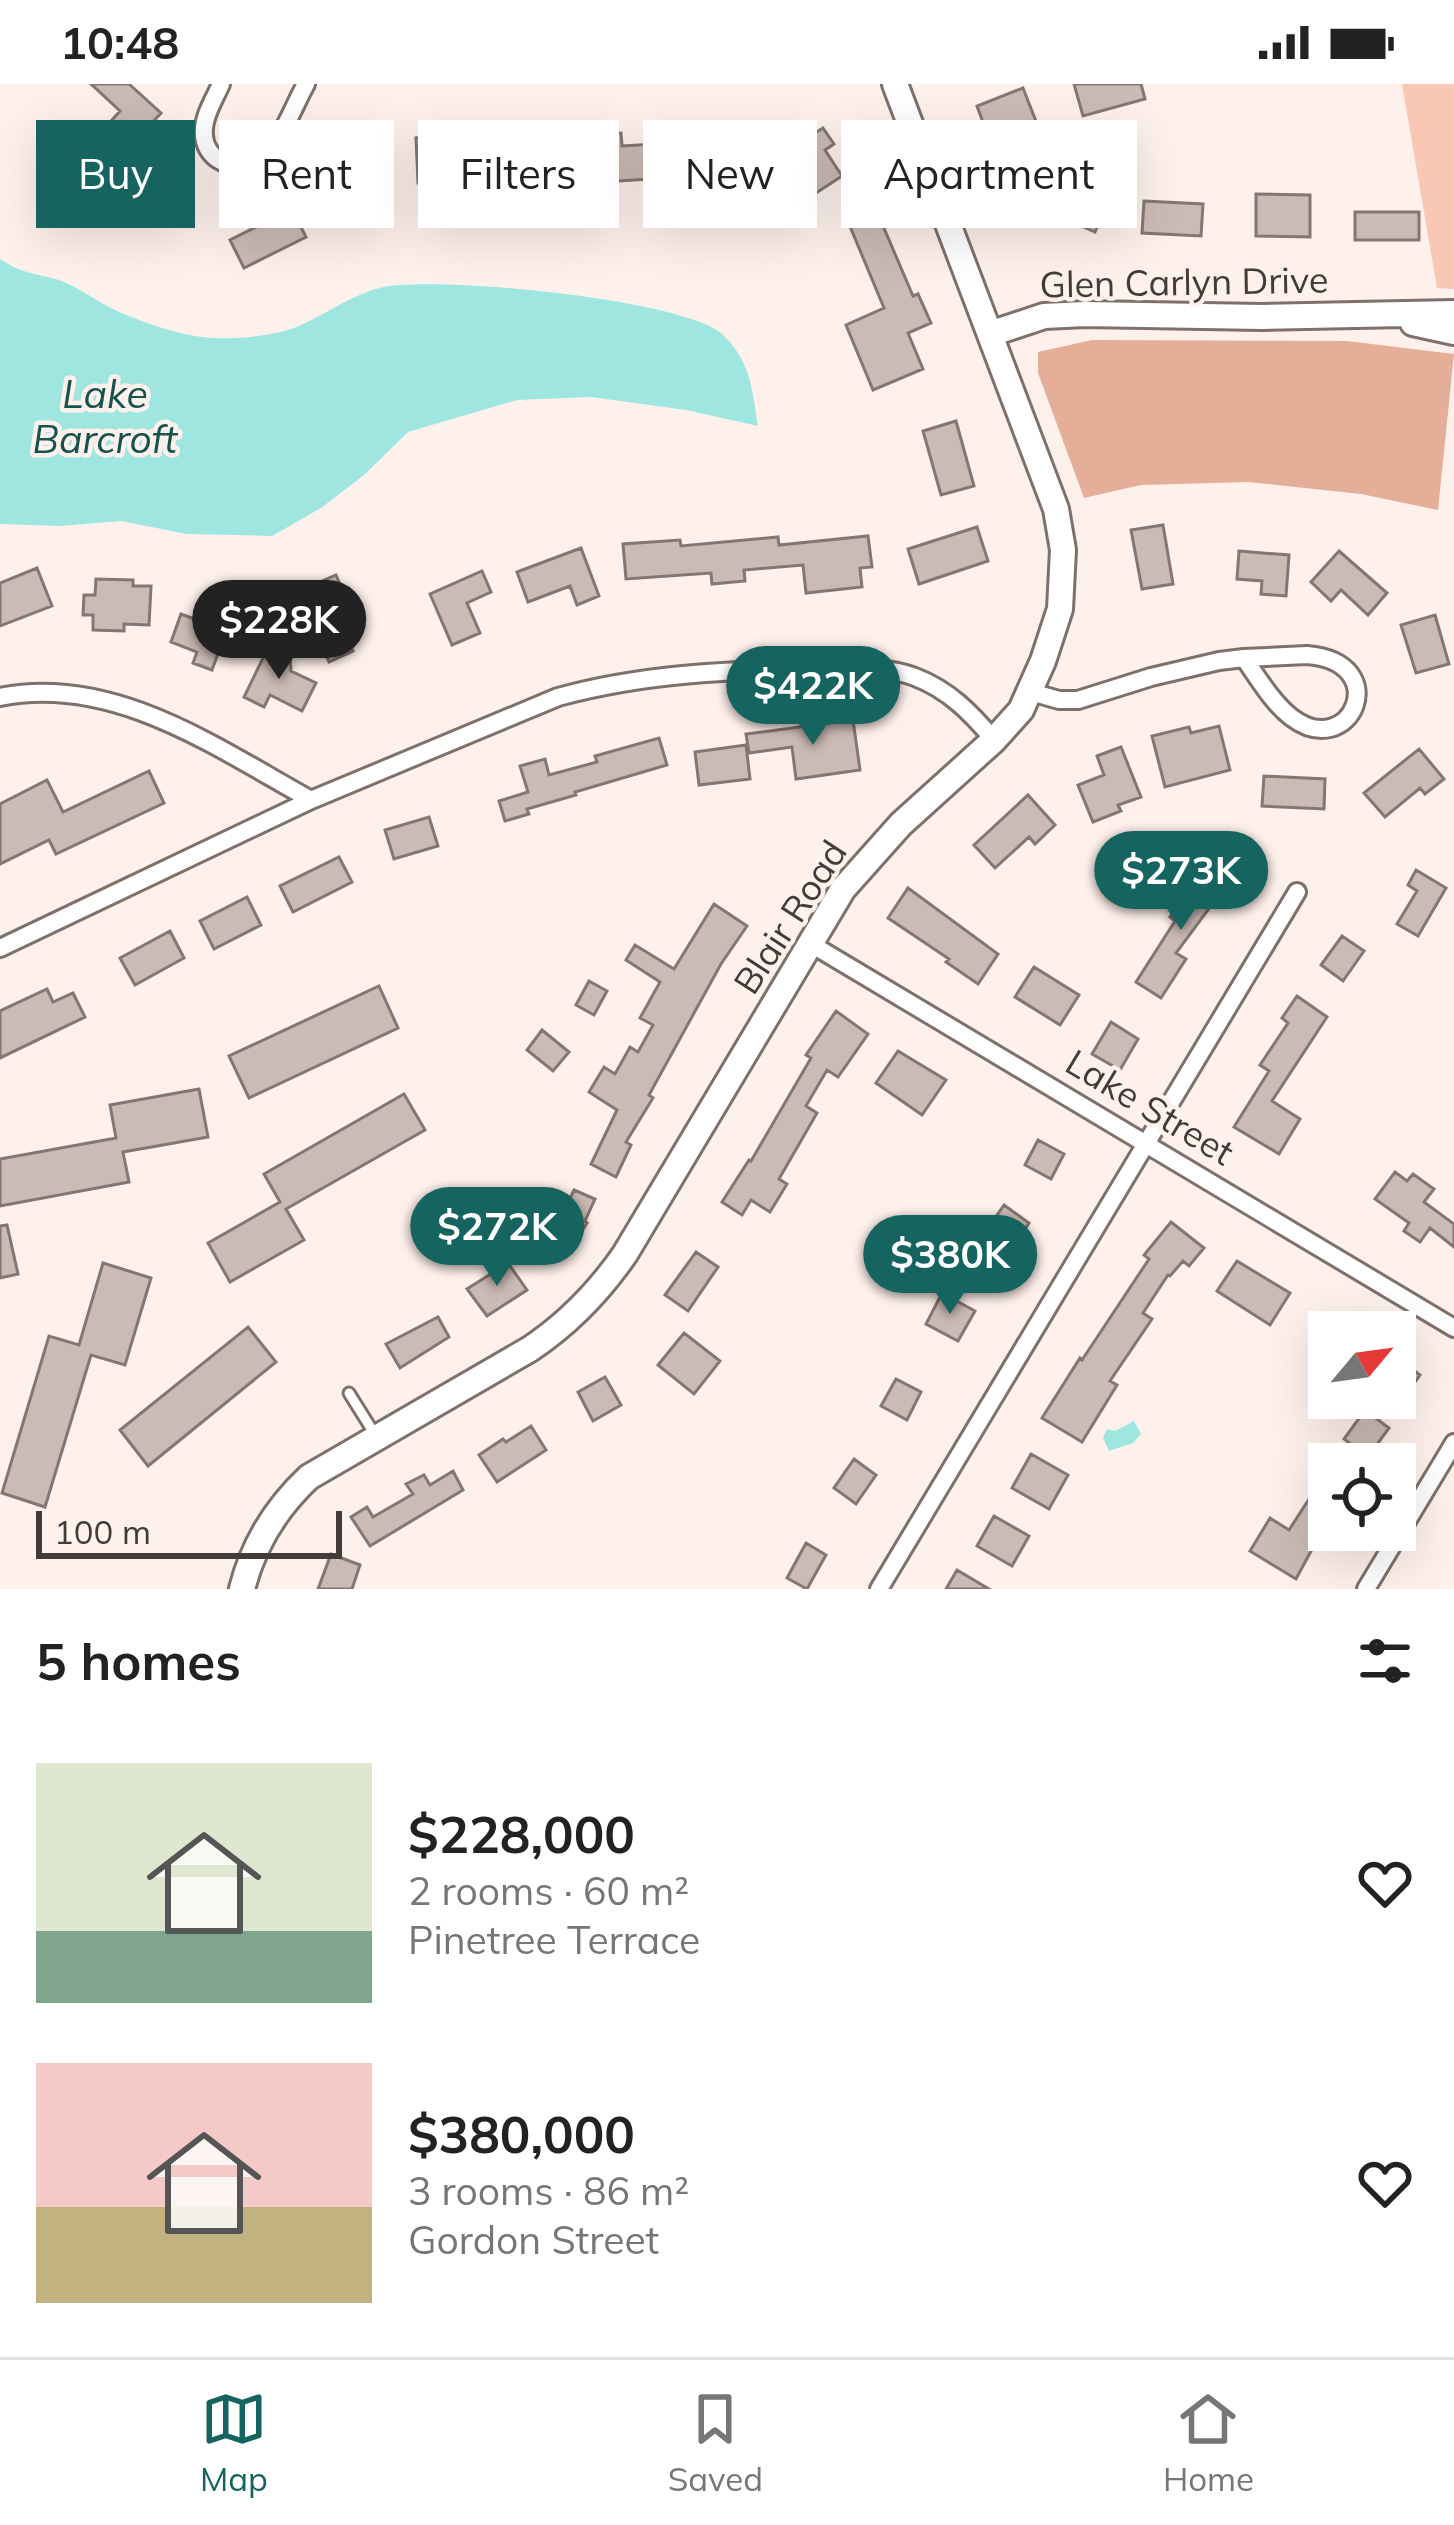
<!DOCTYPE html>
<html lang="en">
<head>
<meta charset="utf-8">
<style>
  body { margin:0; font-family:Mulish,sans-serif; background:#f6f6f6; color:#222; height:100vh; display:flex; flex-direction:column; font-size:45px; white-space:nowrap }
  * { box-sizing:border-box; margin:0 }
  p { font-size:39px; color:#767676 }
  .icon { flex:none; width:66px; height:66px; fill:none; stroke:currentColor; stroke-width:2; stroke-linecap:round; stroke-linejoin:round }
  .map { position:relative; height:1505px; overflow:hidden }
  .sheet { display:flex; flex-direction:column; background:#fff; flex:1 }
  .sheet>* { flex:none }
  .top-card { position:absolute; left:36px; top:36px; width:1383px; height:108px; display:flex; gap:24px }
  .needle { width:78px; rotate:61deg }
  .buttons { position:absolute; left:1308px; top:1227px; display:grid; gap:24px }
  .buttons a { display:grid; place-items:center; width:108px; height:108px; border-radius:0px; background:#fff; box-shadow:0 12px 48px #0002; font-size:60px }
  .scale { position:absolute; left:36px; bottom:30px; width:306px; box-sizing:border-box; padding-left:12px; border:6px solid #423b39; border-top:0; font-size:33px; line-height:42px; white-space:nowrap; color:#423b39; -webkit-text-stroke:9px #fef0eb; paint-order:stroke }
  .price { position:absolute; translate:-50% -102px; padding:0 27px; border-radius:42px; background:#166460; color:#fff; font-size:39px; line-height:78px; filter:drop-shadow(0 3px 6px #0008) }
  .price::after { content:''; position:absolute; left:50%; top:72px; width:36px; height:27px; margin-left:-18px; background:inherit; clip-path:polygon(0 0,100% 0,50% 100%) }
  .price.selected { background:#222; color:#fff }
  ul { padding:0; list-style:none }
  li { display:flex; align-items:center; gap:36px; height:300px; padding:0 36px }
  li span { display:grid; place-items:center; flex:none; width:336px; height:240px; border-radius:0px; color:#555 }
  li>.icon { margin-inline-start:auto }
  span .icon { width:144px; height:144px; fill:#fffc; stroke-width:1 }
  li b { font-size:51px }
  h2 { display:flex; justify-content:space-between; align-items:center; height:144px; padding:0 36px; font-size:51px }
  .tag { padding:0 42px; border-radius:0px; background:#fff; box-shadow:0 12px 48px #0002; font-size:42px; line-height:108px }
  .tag.selected { background:#166460; color:#fff }
  .status { display:flex; justify-content:space-between; align-items:center; height:84px; padding:0 60px; background:#fff; direction:ltr }
  .status svg { height:33px; fill:currentColor }
  .dock { display:flex; justify-content:space-around; align-items:center; height:168px; border-top:3px solid #e0e0e0; background:#fff; font-size:33px; color:#767676 }
  .dock a { display:grid; justify-items:center; gap:6px }
  .dock .selected { color:#166460 }
  .map>svg:first-child { display:block }
  .green { fill:#f9c7b4 }
  .forest { fill:#e5ae99 }
  .water { fill:#9fe6e0 }
  .building { fill:#cbbbb5; stroke:#857670; stroke-width:3 }
  .lines { fill:none; stroke-linecap:round; stroke-linejoin:round }
  .lane-casing { stroke:#7f706a; stroke-width:15 }
  .street-casing { stroke:#7f706a; stroke-width:22 }
  .secondary-casing { stroke:#7f706a; stroke-width:30 }
  .lane { stroke:#fff; stroke-width:9 }
  .street { stroke:#fff; stroke-width:16 }
  .secondary { stroke:#fff; stroke-width:24 }
  .labels { text-anchor:middle; stroke-width:9; stroke-linejoin:round; paint-order:stroke }
  .street-label { font-size:36px; fill:#423b39; stroke:#fef0eb }
  .water-label { font-size:39px; font-style:italic; fill:#15534f; stroke:#fef0eb }
</style>
</head>
<body>
<div class="status"><b>10:48</b><svg viewBox="0 0 49 12"><path d="M0 12V9h3v3zM5 12V6h3v6zM10 12V3h3v9zM15 12V0h3v12zM26 1h20v11H26zM47 4h2v5h-2z"/></svg></div>
<div class="map">
<svg width="1454" height="1505" viewBox="0 0 1454 1505">
  <rect width="100%" height="100%" fill="#fef0eb"/>
  <path class="green" d="M 1402,0 L 1454,0 L 1454,205 L 1437,204 Z"/>
  <path class="forest" d="M 1092,256 L 1347,257 L 1454,270 L 1438,426 L 1361,410 L 1248,398 L 1141,401 L 1084,414 L 1038,289 L 1038,268 Z"/>
  <path class="water" d="M 0,175 C 23,190 34,189 59,196 C 76,202 92,214 107,222 C 132,235 175,250 202,253 C 228,257 278,252 301,241 C 328,229 355,209 384,203 C 438,192 686,215 723,251 C 751,278 752,305 758,342 L 686,326 L 591,313 L 517,316 L 408,348 L 364,391 L 321,424 L 272,452 L 187,450 L 121,437 L 60,442 L 0,440 Z
    M 1134,1337 L 1141,1350 L 1133,1359 L 1109,1367 L 1103,1354 L 1107,1345 L 1115,1347 Z"/>
  <path class="building" d="M 91,0 L 129,0 L 161,29 L 126,67 L 103,46 L 120,27 Z
    M 1074,0 L 1141,0 L 1145,15 L 1083,32 Z
    M 1023,4 L 1039,45 L 1023,52 L 1018,38 L 987,49 L 977,22 Z
    M 577,43 L 578,51 L 621,49 L 622,62 L 760,54 L 762,88 L 603,98 L 602,76 L 467,84 L 468,97 L 418,99 L 416,54 Z
    M 823,44 L 834,60 L 825,66 L 842,92 L 813,111 L 785,68 Z
    M 380,57 L 388,89 L 311,106 L 304,75 Z
    M 162,84 L 190,111 L 164,138 L 136,111 Z
    M 1050,89 L 1109,116 L 1095,148 L 1036,122 Z
    M 1256,110 L 1310,111 L 1310,153 L 1256,152 Z
    M 872,116 L 913,212 L 918,210 L 931,239 L 908,249 L 923,285 L 873,306 L 846,241 L 884,224 L 844,128 Z
    M 1144,117 L 1203,120 L 1201,152 L 1142,149 Z
    M 292,125 L 306,153 L 244,184 L 230,156 Z
    M 1355,128 L 1419,128 L 1419,156 L 1355,156 Z
    M 956,337 L 974,402 L 941,411 L 923,347 Z
    M 1163,441 L 1173,500 L 1142,505 L 1131,446 Z
    M 977,443 L 988,477 L 919,500 L 908,465 Z
    M 868,452 L 872,483 L 860,484 L 862,503 L 806,509 L 803,481 L 744,486 L 745,497 L 712,500 L 711,489 L 626,495 L 623,460 L 680,456 L 681,462 L 778,453 L 779,461 Z
    M 581,464 L 599,512 L 577,521 L 570,502 L 528,518 L 517,488 Z
    M 1239,467 L 1289,471 L 1286,512 L 1261,510 L 1262,497 L 1237,495 Z
    M 1339,467 L 1387,509 L 1368,531 L 1341,506 L 1331,517 L 1311,498 Z
    M 37,484 L 52,522 L 0,542 L 0,499 Z
    M 482,487 L 491,508 L 467,519 L 480,549 L 452,561 L 430,510 Z
    M 336,491 L 359,543 L 345,550 L 353,567 L 329,578 L 301,514 L 314,509 L 311,502 Z
    M 96,495 L 133,496 L 133,502 L 151,502 L 149,541 L 124,540 L 124,547 L 93,546 L 93,531 L 83,531 L 84,511 L 95,511 Z
    M 212,518 L 234,526 L 212,586 L 193,579 L 197,568 L 171,558 L 181,530 L 205,539 Z
    M 1435,531 L 1449,580 L 1416,589 L 1401,541 Z
    M 272,563 L 290,571 L 291,587 L 316,599 L 302,627 L 270,611 L 264,623 L 244,613 L 265,570 L 268,572 Z
    M 853,636 L 860,686 L 796,695 L 792,663 L 749,669 L 746,650 Z
    M 1219,642 L 1230,686 L 1165,703 L 1152,652 L 1189,643 L 1191,649 Z
    M 659,654 L 667,681 L 575,708 L 576,711 L 527,725 L 529,730 L 505,737 L 499,717 L 528,708 L 520,682 L 545,675 L 549,691 L 597,678 L 595,672 Z
    M 746,661 L 750,695 L 699,701 L 695,668 Z
    M 1121,663 L 1141,713 L 1118,721 L 1121,727 L 1093,738 L 1078,701 L 1104,691 L 1097,672 Z
    M 1419,665 L 1444,695 L 1425,710 L 1420,704 L 1385,733 L 1364,709 Z
    M 149,687 L 164,719 L 56,770 L 49,756 L 0,780 L 0,720 L 47,696 L 63,728 Z
    M 1264,692 L 1325,695 L 1324,725 L 1262,722 Z
    M 1028,711 L 1055,741 L 1035,760 L 1029,753 L 995,784 L 974,761 Z
    M 429,733 L 438,762 L 394,775 L 385,746 Z
    M 339,773 L 352,798 L 293,828 L 280,802 Z
    M 1416,786 L 1446,804 L 1418,852 L 1397,840 L 1417,807 L 1408,801 Z
    M 1200,787 L 1230,808 L 1219,823 L 1213,819 L 1176,869 L 1186,875 L 1161,914 L 1136,898 L 1175,837 L 1170,833 Z
    M 908,804 L 998,870 L 978,900 L 946,878 L 949,875 L 888,834 Z
    M 247,813 L 261,841 L 214,865 L 200,837 Z
    M 714,820 L 747,842 L 721,880 L 649,1011 L 653,1014 L 626,1058 L 631,1061 L 616,1093 L 591,1080 L 617,1026 L 589,1008 L 604,983 L 615,990 L 630,963 L 638,968 L 653,941 L 640,934 L 660,898 L 626,876 L 635,861 L 674,885 Z
    M 170,847 L 184,874 L 135,901 L 120,874 Z
    M 1342,852 L 1364,867 L 1343,897 L 1321,881 Z
    M 1034,883 L 1079,911 L 1060,941 L 1015,913 Z
    M 589,897 L 607,907 L 594,931 L 576,921 Z
    M 379,902 L 398,944 L 249,1014 L 229,972 Z
    M 47,905 L 53,918 L 73,909 L 85,933 L 0,974 L 0,927 Z
    M 1297,912 L 1327,933 L 1272,1017 L 1300,1035 L 1279,1070 L 1234,1043 L 1269,987 L 1260,981 L 1288,939 L 1282,934 Z
    M 836,927 L 868,950 L 838,993 L 827,986 L 806,1022 L 817,1029 L 779,1095 L 787,1100 L 770,1128 L 751,1116 L 742,1131 L 722,1118 L 749,1076 L 751,1077 L 811,974 L 806,971 Z
    M 1111,938 L 1138,955 L 1120,986 L 1092,970 Z
    M 542,946 L 569,968 L 553,987 L 527,966 Z
    M 898,967 L 946,996 L 922,1031 L 876,999 Z
    M 199,1005 L 208,1053 L 123,1068 L 129,1098 L 0,1122 L 0,1075 L 116,1054 L 110,1021 Z
    M 404,1010 L 425,1046 L 286,1125 L 304,1156 L 230,1198 L 208,1159 L 280,1118 L 264,1090 Z
    M 1038,1056 L 1064,1070 L 1051,1095 L 1025,1081 Z
    M 1395,1088 L 1407,1097 L 1413,1090 L 1434,1105 L 1424,1118 L 1454,1140 L 1454,1163 L 1430,1144 L 1420,1158 L 1404,1147 L 1409,1139 L 1375,1115 Z
    M 574,1106 L 595,1115 L 585,1137 L 587,1139 L 572,1163 L 528,1138 L 544,1112 L 565,1125 Z
    M 1004,1121 L 1029,1139 L 1004,1176 L 1000,1173 L 984,1195 L 963,1180 Z
    M 1171,1138 L 1204,1164 L 1189,1182 L 1183,1177 L 1170,1192 L 1168,1191 L 1143,1229 L 1152,1235 L 1110,1297 L 1117,1301 L 1082,1358 L 1042,1334 L 1080,1274 L 1082,1276 L 1149,1175 L 1144,1171 Z
    M 7,1141 L 18,1190 L 0,1194 L 0,1142 Z
    M 696,1168 L 718,1183 L 688,1227 L 665,1211 Z
    M 923,1168 L 949,1183 L 939,1201 L 913,1186 Z
    M 1237,1177 L 1290,1209 L 1270,1241 L 1217,1207 Z
    M 103,1179 L 151,1194 L 125,1281 L 91,1271 L 45,1423 L 2,1409 L 49,1252 L 79,1261 Z
    M 508,1179 L 527,1206 L 487,1232 L 467,1205 Z
    M 942,1209 L 975,1227 L 958,1257 L 926,1240 Z
    M 438,1233 L 449,1253 L 400,1284 L 386,1260 Z
    M 248,1243 L 276,1278 L 148,1382 L 120,1346 Z
    M 684,1249 L 720,1277 L 694,1310 L 658,1281 Z
    M 1395,1272 L 1420,1291 L 1395,1326 Z
    M 605,1293 L 621,1321 L 593,1337 L 578,1308 Z
    M 896,1295 L 921,1308 L 907,1336 L 881,1322 Z
    M 1365,1326 L 1389,1344 L 1368,1373 L 1344,1355 Z
    M 531,1342 L 546,1366 L 497,1398 L 479,1371 L 503,1355 L 506,1358 Z
    M 1031,1370 L 1068,1391 L 1049,1425 L 1012,1404 Z
    M 854,1375 L 876,1391 L 856,1420 L 834,1404 Z
    M 1329,1384 L 1329,1434 L 1296,1495 L 1250,1467 L 1270,1434 L 1289,1446 Z
    M 453,1387 L 463,1406 L 370,1462 L 351,1433 L 367,1423 L 373,1433 L 413,1410 L 406,1400 L 424,1391 L 430,1401 Z
    M 994,1432 L 1029,1452 L 1012,1482 L 977,1462 Z
    M 806,1459 L 826,1471 L 807,1505 L 787,1494 Z
    M 331,1470 L 360,1481 L 352,1505 L 318,1505 Z
    M 957,1486 L 989,1505 L 946,1505 Z"/>
  <g class="lines">
    <defs>
      <path id="lane" d="M 349,1309 L 374,1349"/>
      <path id="street" d="M 221,0 C 215,14 205,29 204,44 C 201,78 237,91 262,72 C 283,55 293,23 306,0
        M 1307,571 C 1395,578 1351,679 1291,633 C 1272,618 1258,594 1244,574 Z
        M 1031,608 L 1059,616 L 1078,616 L 1151,593 L 1219,577 L 1244,574
        M 0,613 C 113,590 217,664 311,716
        M 811,860 L 1454,1244
        M 0,864 L 311,716 L 558,613 C 642,590 727,586 815,585 C 848,585 884,581 915,593 C 949,606 971,629 994,656
        M 879,1505 L 1297,808
        M 1366,1505 L 1454,1359"/>
      <path id="secondary" d="M 1413,239 L 1454,248
        M 990,250 L 1044,232 L 1085,230 L 1262,233 L 1454,229
        M 242,1505 C 253,1461 277,1423 309,1393 L 530,1265 C 569,1239 598,1209 625,1170 L 843,805 L 901,740 L 994,656 L 1021,626 L 1043,577 L 1060,525 L 1063,466 L 1056,425 L 895,0"/>
    </defs>
    <use href="#lane" class="lane-casing"/>
    <use href="#street" class="street-casing"/>
    <use href="#secondary" class="secondary-casing"/>
    <use href="#lane" class="lane"/>
    <use href="#street" class="street"/>
    <use href="#secondary" class="secondary"/>
  </g>
  <g class="labels">
    <g class="street-label">
      <text transform="translate(1184 198) rotate(-1)" y="13">Glen Carlyn Drive</text>
      <text transform="translate(790 833) rotate(-57)" y="13">Blair Road</text>
      <text transform="translate(1150 1023) rotate(31)" y="13">Lake Street</text>
    </g>
    <g class="water-label">
      <text x="105" y="324">Lake<tspan x="105" dy="45">Barcroft</tspan></text>
    </g>
  </g>
</svg>
<div class="buttons">
<a><svg class="needle" viewBox="-14 -14 28 28"><path d="M0-13l5 13h-10z" fill="#e53935"/><path d="M0 13l5-13h-10z" fill="#767676"/></svg></a>
<a><svg class="icon" aria-label="locate" viewBox="0 0 24 24"><circle cx="12" cy="12" r="6"/><path d="M12 2v4M12 18v4M2 12h4M18 12h4"/></svg></a>
</div>
<div class="scale">100 m</div>
<b class="price selected" style="left:279px;top:598px">$228K</b>
<b class="price" style="left:813px;top:664px">$422K</b>
<b class="price" style="left:1181px;top:849px">$273K</b>
<b class="price" style="left:497px;top:1205px">$272K</b>
<b class="price" style="left:950px;top:1233px">$380K</b>
<div class="top-card">
<a class="tag selected">Buy</a>
<a class="tag">Rent</a>
<a class="tag">Filters</a>
<a class="tag">New</a>
<a class="tag">Apartment</a>
</div>
</div>
<section class="sheet">
<h2>5 homes<svg class="icon" aria-label="filters" viewBox="0 0 24 24"><path d="M4 7h16M4 17h16"/><circle cx="9" cy="7" r="2"/><circle cx="15" cy="17" r="2"/></svg></h2>
<ul>
<li><span style="background:linear-gradient(#dfe7d0 70%,#7fa58c 0)"><svg class="icon" aria-label="home" viewBox="0 0 24 24"><path d="M3 11l9-7 9 7M6 9v11h12V9"/></svg></span><div><b>$228,000</b><p>2 rooms · 60 m²</p><p>Pinetree Terrace</p></div><svg class="icon" aria-label="heart" viewBox="0 0 24 24"><path d="M12 20l-8-8c-3-5 5-10 8-4 3-6 11-1 8 4z"/></svg></li>
<li><span style="background:linear-gradient(#f6c9c9 60%,#c2b280 0)"><svg class="icon" aria-label="home" viewBox="0 0 24 24"><path d="M3 11l9-7 9 7M6 9v11h12V9"/></svg></span><div><b>$380,000</b><p>3 rooms · 86 m²</p><p>Gordon Street</p></div><svg class="icon" aria-label="heart" viewBox="0 0 24 24"><path d="M12 20l-8-8c-3-5 5-10 8-4 3-6 11-1 8 4z"/></svg></li>
</ul>
</section>
<nav class="dock">
<a class="selected"><svg class="icon" aria-label="map" viewBox="0 0 24 24"><path d="M3 6l6-2 6 2 6-2v14l-6 2-6-2-6 2zM9 4v14M15 6v14"/></svg>Map</a>
<a><svg class="icon" aria-label="saved" viewBox="0 0 24 24"><path d="M7 4h10v16l-5-4-5 4z"/></svg>Saved</a>
<a><svg class="icon" aria-label="home" viewBox="0 0 24 24"><path d="M3 11l9-7 9 7M6 9v11h12V9"/></svg>Home</a>
</nav>
</body>
</html>
